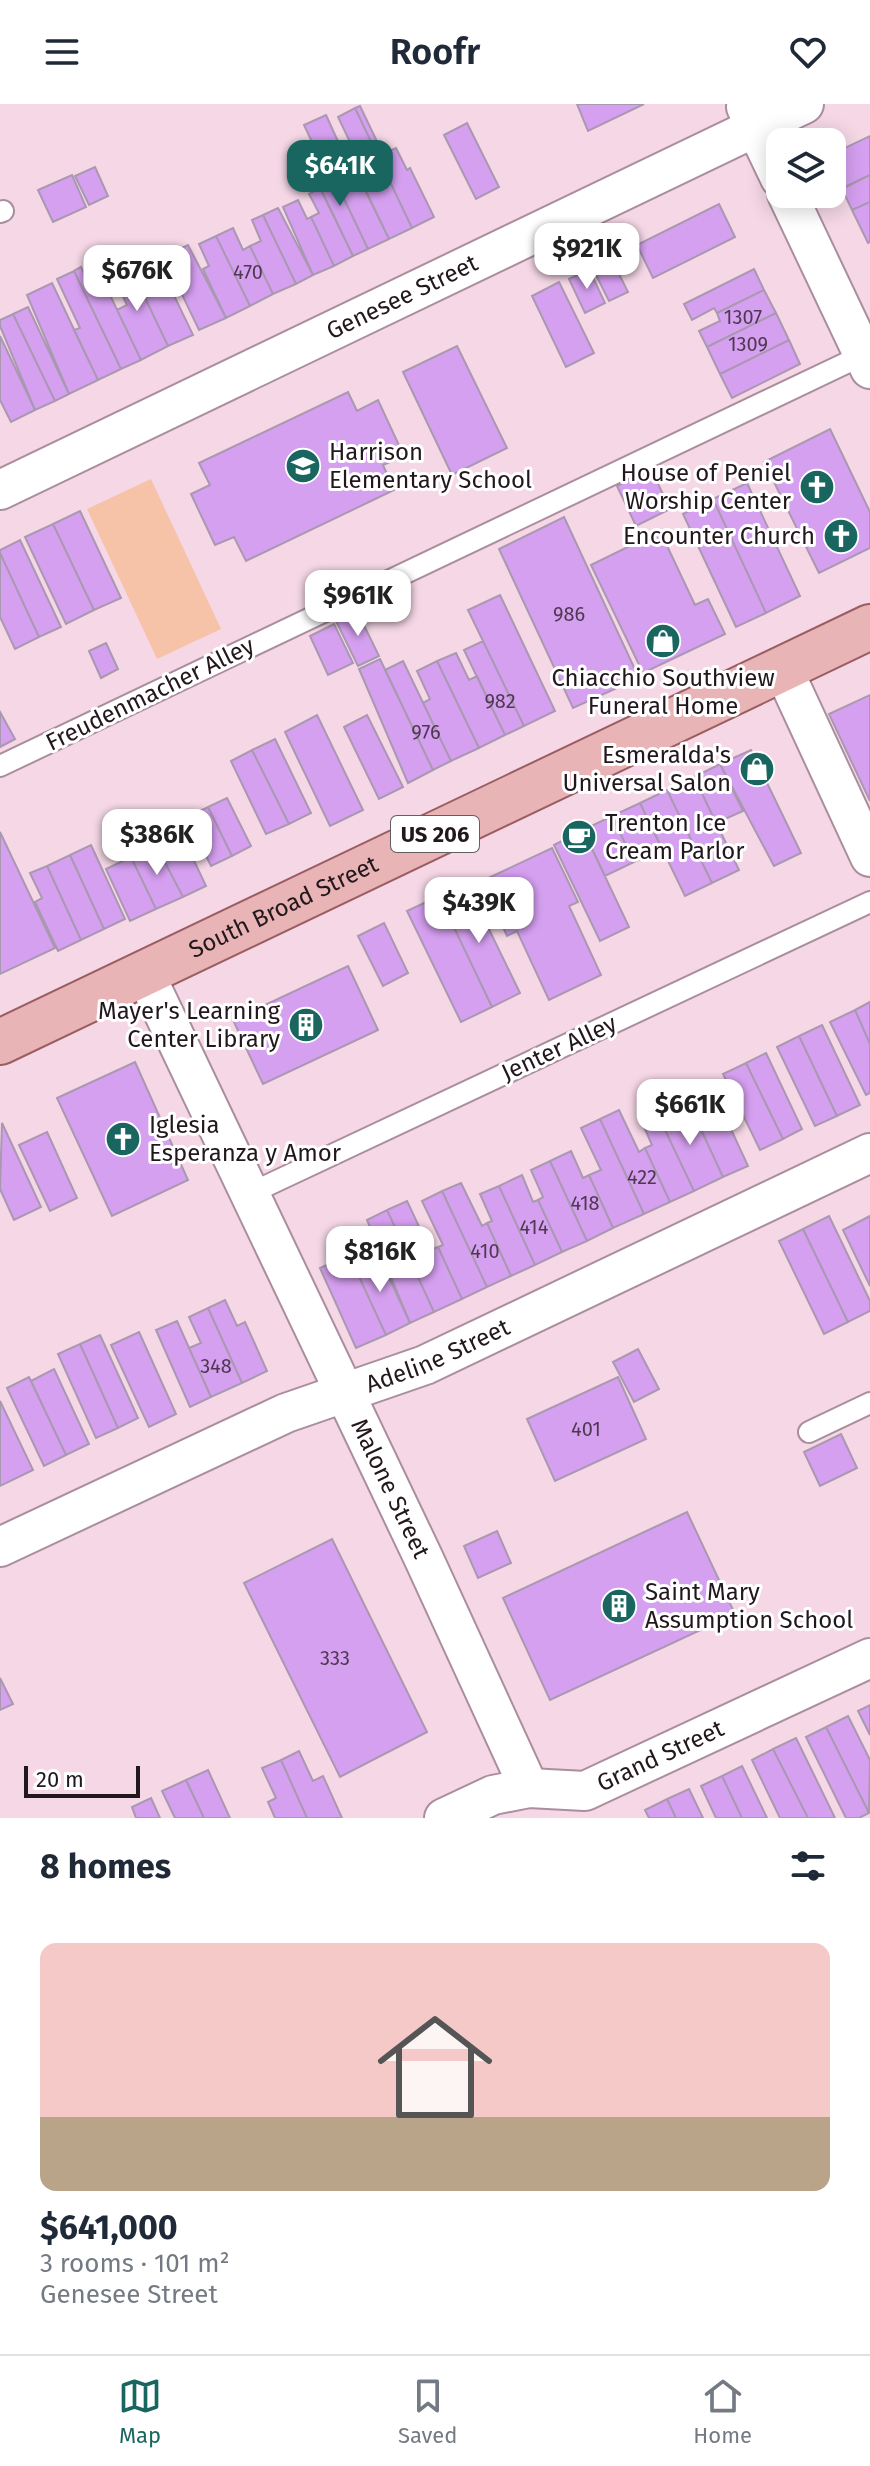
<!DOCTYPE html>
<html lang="en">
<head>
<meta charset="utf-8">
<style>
  body { margin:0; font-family:"Fira Sans",sans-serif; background:#f6f6f7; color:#1f2937; height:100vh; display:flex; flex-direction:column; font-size:30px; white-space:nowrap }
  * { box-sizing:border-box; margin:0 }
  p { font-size:26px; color:#747a83 }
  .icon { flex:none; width:44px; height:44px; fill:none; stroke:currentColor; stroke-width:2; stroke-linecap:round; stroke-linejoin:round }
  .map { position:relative; height:1714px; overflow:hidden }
  .panel { display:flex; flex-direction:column; background:#fff; flex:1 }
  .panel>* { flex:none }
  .tools { position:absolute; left:766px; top:24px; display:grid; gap:16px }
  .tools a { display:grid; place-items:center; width:80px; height:80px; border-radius:16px; background:#fff; box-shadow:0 4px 20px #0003; font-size:40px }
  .scale { position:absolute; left:24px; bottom:20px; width:116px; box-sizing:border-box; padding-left:8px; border:4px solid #22171d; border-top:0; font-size:22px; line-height:28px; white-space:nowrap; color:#22171d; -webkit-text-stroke:6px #fff; paint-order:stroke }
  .price { position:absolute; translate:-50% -68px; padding:0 18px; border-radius:16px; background:#fff; color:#222; font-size:26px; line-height:52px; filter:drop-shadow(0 2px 4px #0008) }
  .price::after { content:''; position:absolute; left:50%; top:48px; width:24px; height:18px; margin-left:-12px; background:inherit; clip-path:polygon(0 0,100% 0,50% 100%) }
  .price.current { background:#196661; color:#fff }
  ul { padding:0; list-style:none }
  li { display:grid; align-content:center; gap:16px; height:424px; padding:0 40px }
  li+li { border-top:2px solid #e0e1e3 }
  li span { display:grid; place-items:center; height:248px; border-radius:16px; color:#555 }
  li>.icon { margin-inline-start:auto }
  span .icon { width:144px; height:144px; fill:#fffc; stroke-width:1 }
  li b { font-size:34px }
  h2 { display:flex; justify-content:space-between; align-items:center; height:96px; padding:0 40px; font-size:34px }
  header { display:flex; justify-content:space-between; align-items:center; height:104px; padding:0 40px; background:#fff; font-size:36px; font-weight:600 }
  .dock { display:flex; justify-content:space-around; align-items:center; height:112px; border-top:2px solid #e0e1e3; background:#fff; font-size:22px; color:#747a83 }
  .dock a { display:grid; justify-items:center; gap:4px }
  .dock .current { color:#196661 }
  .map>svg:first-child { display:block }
  .green { fill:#f7c3a8 }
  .building { fill:#d6a0f1; stroke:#a898b0; stroke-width:2 }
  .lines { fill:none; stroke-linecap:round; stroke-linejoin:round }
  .lane-casing { stroke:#aa8e9d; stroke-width:24 }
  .street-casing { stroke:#aa8e9d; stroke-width:42 }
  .primary-casing { stroke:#9a5d61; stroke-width:48 }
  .lane { stroke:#fff; stroke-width:20 }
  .street { stroke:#fff; stroke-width:38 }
  .primary { stroke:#e9b4b6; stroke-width:44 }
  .labels { text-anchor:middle; stroke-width:6; stroke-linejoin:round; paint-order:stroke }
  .number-label { font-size:20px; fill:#4f3952 }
  .shield { fill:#fff; stroke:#645d61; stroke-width:2 }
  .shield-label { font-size:22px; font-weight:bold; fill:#22171d }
  .street-label { font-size:24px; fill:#22171d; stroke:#fff }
  .poi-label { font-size:24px; fill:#22171d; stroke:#fff; text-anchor:start }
</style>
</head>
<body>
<header><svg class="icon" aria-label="menu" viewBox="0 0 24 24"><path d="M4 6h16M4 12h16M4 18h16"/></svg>Roofr<svg class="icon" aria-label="heart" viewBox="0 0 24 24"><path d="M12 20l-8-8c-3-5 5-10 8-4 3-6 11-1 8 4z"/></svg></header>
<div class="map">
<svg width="870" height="1714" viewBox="0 0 870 1714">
  <rect width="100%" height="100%" fill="#f5d7e6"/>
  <path class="green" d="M 151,375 L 221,525 L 157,555 L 87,405 Z"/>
  <path class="building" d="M 577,0 L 644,0 L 588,27 Z
    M 360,2 L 383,50 L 396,44 L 407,66 L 410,64 L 434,113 L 412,124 L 355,4 Z
    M 355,4 L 412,124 L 389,135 L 366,87 L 372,84 L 338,13 Z
    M 326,11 L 341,44 L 320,55 L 304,21 Z
    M 467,19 L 499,83 L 476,95 L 444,31 Z
    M 870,32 L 870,71 L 834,88 L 832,50 Z
    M 336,52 L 353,87 L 363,82 L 389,135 L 368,145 L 326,57 Z
    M 326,57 L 368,145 L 353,152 L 311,64 Z
    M 95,63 L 108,92 L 89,101 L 75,72 Z
    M 72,71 L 86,103 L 53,118 L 38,86 Z
    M 870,71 L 870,98 L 852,106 L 842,85 Z
    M 320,84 L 353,152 L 334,162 L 311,113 L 319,109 L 309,90 Z
    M 298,96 L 307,115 L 311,113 L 334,162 L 313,171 L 283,103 Z
    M 870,98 L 870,138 L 868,139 L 852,106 Z
    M 719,100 L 735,133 L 653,174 L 637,141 Z
    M 278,104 L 313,171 L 296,180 L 263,111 Z
    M 263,111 L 296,180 L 273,190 L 250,142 L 261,137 L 252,116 Z
    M 233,124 L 243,146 L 250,142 L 273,190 L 250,202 L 216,132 Z
    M 216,132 L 250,202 L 226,214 L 203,165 L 209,162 L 199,140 Z
    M 188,141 L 226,214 L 199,226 L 176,178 L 181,175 L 169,150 Z
    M 146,145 L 164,183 L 169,181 L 193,231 L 168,242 L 126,154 Z
    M 126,154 L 168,242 L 141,256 L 117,206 L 127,201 L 109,163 Z
    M 611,154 L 628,188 L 609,197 L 592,163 Z
    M 81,163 L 87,175 L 100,170 L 141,256 L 121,265 L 74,167 Z
    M 589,165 L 605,199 L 585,209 L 569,175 Z
    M 754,165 L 764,186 L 717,209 L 714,204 L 692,216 L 684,200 Z
    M 74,167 L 121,265 L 98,276 L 74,226 L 80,224 L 57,175 Z
    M 559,178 L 594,249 L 566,263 L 532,192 Z
    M 52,179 L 98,276 L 69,290 L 27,191 Z
    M 764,186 L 776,209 L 707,243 L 699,227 L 720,217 L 717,209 Z
    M 28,203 L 69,290 L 55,297 L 13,210 Z
    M 776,209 L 789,236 L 720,270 L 707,243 Z
    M 13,210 L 55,297 L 35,306 L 0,222 L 0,216 Z
    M 0,232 L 35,306 L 11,318 L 0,296 Z
    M 789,236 L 800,260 L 732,294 L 720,270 Z
    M 457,242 L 507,344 L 452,371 L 403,268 Z
    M 348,288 L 357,307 L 378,296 L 404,352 L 383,361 L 394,386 L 246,457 L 234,433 L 215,441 L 191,390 L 210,381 L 199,359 Z
    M 830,325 L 870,408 L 870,444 L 819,469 L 764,358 Z
    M 651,365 L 670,405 L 636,422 L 617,382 Z
    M 747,379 L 800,492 L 766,509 L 713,395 Z
    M 713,395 L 766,509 L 736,523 L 683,410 Z
    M 80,407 L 121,494 L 94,506 L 53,420 Z
    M 564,413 L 639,574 L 573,604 L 499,445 Z
    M 53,420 L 94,506 L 66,520 L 25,433 Z
    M 660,427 L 695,501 L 708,495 L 725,530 L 643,569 L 591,461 Z
    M 20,436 L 61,523 L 39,533 L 0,449 L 0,446 Z
    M 0,449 L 39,533 L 15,545 L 0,513 Z
    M 500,491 L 555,607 L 524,622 L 468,506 Z
    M 357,507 L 379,552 L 358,562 L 336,517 Z
    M 334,520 L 353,559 L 328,571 L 310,532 Z
    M 483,537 L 524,622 L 505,631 L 464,546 Z
    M 106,539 L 118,565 L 101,574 L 89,547 Z
    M 456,549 L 469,576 L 477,572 L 505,631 L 479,644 L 437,557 Z
    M 380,555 L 433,666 L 408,679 L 359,565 Z
    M 403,557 L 451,657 L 433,666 L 385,566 Z
    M 437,557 L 479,644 L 451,657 L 423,599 L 430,595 L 417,567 Z
    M 870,591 L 870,697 L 829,610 Z
    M 0,608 L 15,635 L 0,643 Z
    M 317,611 L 363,706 L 330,722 L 285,628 Z
    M 367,611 L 403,683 L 379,695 L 344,623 Z
    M 275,635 L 311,709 L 289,720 L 252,646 Z
    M 252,646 L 289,720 L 266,730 L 231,657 Z
    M 751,646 L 801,749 L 774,762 L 720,660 Z
    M 720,660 L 743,707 L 716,719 L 694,673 Z
    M 694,673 L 739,766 L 712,779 L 667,686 Z
    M 667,686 L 712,779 L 685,792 L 640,699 Z
    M 227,694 L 251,742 L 232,752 L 208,703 Z
    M 640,699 L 662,745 L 634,758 L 612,712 Z
    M 208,703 L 232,752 L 211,762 L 187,713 Z
    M 612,712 L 634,758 L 605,772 L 583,726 Z
    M 583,726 L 629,823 L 600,837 L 554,741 Z
    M 0,728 L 55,844 L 0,870 Z
    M 181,729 L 206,782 L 183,793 L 156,741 Z
    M 91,741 L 125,815 L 104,825 L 70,751 Z
    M 156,741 L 183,793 L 156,805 L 131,753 Z
    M 552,744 L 578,798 L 569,802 L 601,871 L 549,896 L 517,827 L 507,832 L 482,777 Z
    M 70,751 L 104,825 L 81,836 L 47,762 Z
    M 131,753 L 156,805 L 130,817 L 106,765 Z
    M 47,762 L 81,836 L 58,847 L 35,798 L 42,794 L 30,769 Z
    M 466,778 L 520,889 L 492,903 L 439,792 Z
    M 439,792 L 492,903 L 461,918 L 407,807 Z
    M 384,819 L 408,869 L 383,882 L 358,832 Z
    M 348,862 L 378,926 L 263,980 L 233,916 Z
    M 870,898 L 870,940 L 855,906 Z
    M 855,906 L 870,940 L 870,989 L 866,991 L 830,918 Z
    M 822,921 L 860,1001 L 837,1012 L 799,932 Z
    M 799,932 L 837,1012 L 815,1022 L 777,943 Z
    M 766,949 L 802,1025 L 783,1035 L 746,959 Z
    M 135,958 L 188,1076 L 112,1112 L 57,994 Z
    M 746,959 L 783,1035 L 760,1046 L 723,970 Z
    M 702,984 L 714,1009 L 695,1017 L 684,993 Z
    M 679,998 L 691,1022 L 698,1019 L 723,1073 L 694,1087 L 657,1009 Z
    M 619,1006 L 639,1048 L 645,1044 L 670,1098 L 644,1110 L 600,1015 Z
    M 723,1008 L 748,1062 L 723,1073 L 698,1019 Z
    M 657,1009 L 694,1087 L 670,1098 L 645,1044 L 652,1041 L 641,1016 Z
    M 600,1015 L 644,1110 L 613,1124 L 589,1071 L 601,1066 L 581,1024 Z
    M 2,1019 L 41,1103 L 14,1116 L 0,1085 Z
    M 47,1028 L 77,1094 L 50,1107 L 19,1041 Z
    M 571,1047 L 583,1074 L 589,1071 L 613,1124 L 587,1137 L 550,1057 Z
    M 550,1057 L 587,1137 L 562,1148 L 538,1096 L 543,1093 L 531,1066 Z
    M 522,1071 L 533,1098 L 538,1096 L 562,1148 L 535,1161 L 499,1082 Z
    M 461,1079 L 482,1122 L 487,1119 L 511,1172 L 487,1183 L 442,1087 Z
    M 499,1082 L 535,1161 L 511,1172 L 487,1119 L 492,1117 L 480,1090 Z
    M 442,1087 L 487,1183 L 462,1195 L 438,1143 L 443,1141 L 422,1097 Z
    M 407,1097 L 430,1146 L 438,1143 L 462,1195 L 434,1208 L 387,1106 Z
    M 387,1106 L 434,1208 L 410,1219 L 367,1116 Z
    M 829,1112 L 870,1197 L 870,1207 L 848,1218 L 803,1125 Z
    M 870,1112 L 870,1182 L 843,1126 Z
    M 803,1125 L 848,1218 L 824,1230 L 779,1137 Z
    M 362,1144 L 375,1172 L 386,1167 L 410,1219 L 386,1231 L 349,1151 Z
    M 349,1151 L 386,1231 L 356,1244 L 320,1164 Z
    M 225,1196 L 237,1222 L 245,1218 L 267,1267 L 242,1279 L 208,1204 Z
    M 208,1204 L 242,1279 L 211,1293 L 189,1244 L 201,1239 L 189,1213 Z
    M 177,1217 L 211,1293 L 190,1303 L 156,1226 Z
    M 139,1228 L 176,1310 L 149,1323 L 111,1241 Z
    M 100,1231 L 138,1314 L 118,1324 L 80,1240 Z
    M 80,1240 L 118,1324 L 96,1334 L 58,1250 Z
    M 638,1245 L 659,1285 L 634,1298 L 613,1258 Z
    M 54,1265 L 89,1340 L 66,1351 L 31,1277 Z
    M 29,1273 L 66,1351 L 44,1362 L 7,1284 Z
    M 618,1273 L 646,1335 L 555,1377 L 527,1315 Z
    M 0,1297 L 33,1366 L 0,1382 Z
    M 841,1330 L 857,1364 L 820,1382 L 804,1348 Z
    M 687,1408 L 735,1510 L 550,1596 L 503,1494 Z
    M 497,1427 L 511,1459 L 478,1474 L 464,1442 Z
    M 332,1435 L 427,1628 L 340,1673 L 244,1479 Z
    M 0,1574 L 13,1600 L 0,1606 Z
    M 870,1601 L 870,1631 L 858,1607 Z
    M 848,1612 L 870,1656 L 869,1709 L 826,1623 Z
    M 826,1623 L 869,1709 L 859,1714 L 846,1714 L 806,1633 Z
    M 796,1634 L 835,1714 L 808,1714 L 773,1645 Z
    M 773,1645 L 808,1714 L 780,1714 L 752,1656 Z
    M 299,1647 L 313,1677 L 323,1672 L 342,1714 L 307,1714 L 281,1656 Z
    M 281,1656 L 307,1714 L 275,1714 L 268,1698 L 276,1694 L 262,1664 Z
    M 742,1662 L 767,1714 L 742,1714 L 722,1672 Z
    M 208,1666 L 230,1714 L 204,1714 L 186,1676 Z
    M 722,1672 L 742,1714 L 716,1714 L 701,1682 Z
    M 186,1676 L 204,1714 L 175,1714 L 162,1687 Z
    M 689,1685 L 703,1714 L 676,1714 L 667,1695 Z
    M 151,1694 L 160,1714 L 136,1714 L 132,1703 Z
    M 667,1695 L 676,1714 L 649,1714 L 645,1706 Z"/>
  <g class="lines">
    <defs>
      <path id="lane" d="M 0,108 L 3,107
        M 0,662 L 863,251
        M 249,1090 L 870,798
        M 809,1328 L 870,1299"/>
      <g id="street">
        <path d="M 746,3 L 780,74"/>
        <path d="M 787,90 L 870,265"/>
        <path id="s1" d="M 0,386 L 804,0"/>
        <path d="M 782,563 L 870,753"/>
        <path id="s2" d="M 145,870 L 423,1453 L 529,1684"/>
        <path id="s3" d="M 0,1443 L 286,1309 L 425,1261 L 870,1049"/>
        <path id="s4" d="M 444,1714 L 493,1691 L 529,1684 L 585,1687 L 870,1554"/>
      </g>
      <g id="primary">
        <path id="s5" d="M 0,938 L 870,523"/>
      </g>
    </defs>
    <use href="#lane" class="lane-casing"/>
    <use href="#street" class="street-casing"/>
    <use href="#primary" class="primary-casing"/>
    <use href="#lane" class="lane"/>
    <use href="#street" class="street"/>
    <use href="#primary" class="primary"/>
  </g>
  <defs>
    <symbol id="school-disc" viewBox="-11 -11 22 22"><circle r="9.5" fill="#196661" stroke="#fff"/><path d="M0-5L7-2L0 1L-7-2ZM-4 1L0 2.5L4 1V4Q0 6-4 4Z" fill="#fff"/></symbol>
    <symbol id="church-disc" viewBox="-11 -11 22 22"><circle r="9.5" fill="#196661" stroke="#fff"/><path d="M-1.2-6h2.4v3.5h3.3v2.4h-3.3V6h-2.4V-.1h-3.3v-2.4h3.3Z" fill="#fff"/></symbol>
    <symbol id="shop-disc" viewBox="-11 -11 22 22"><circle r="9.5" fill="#196661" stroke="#fff"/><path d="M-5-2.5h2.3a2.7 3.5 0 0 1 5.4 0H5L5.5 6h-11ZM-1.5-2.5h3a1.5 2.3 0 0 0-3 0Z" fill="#fff"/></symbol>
    <symbol id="cafe-disc" viewBox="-11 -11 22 22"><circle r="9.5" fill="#196661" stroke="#fff"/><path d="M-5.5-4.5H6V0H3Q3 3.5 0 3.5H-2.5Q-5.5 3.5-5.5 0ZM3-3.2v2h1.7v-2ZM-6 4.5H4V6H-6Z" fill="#fff"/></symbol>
    <symbol id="building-disc" viewBox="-11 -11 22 22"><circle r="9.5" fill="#196661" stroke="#fff"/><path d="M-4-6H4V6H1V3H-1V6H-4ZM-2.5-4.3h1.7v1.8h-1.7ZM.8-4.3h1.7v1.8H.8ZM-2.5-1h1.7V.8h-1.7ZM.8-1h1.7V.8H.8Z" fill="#fff"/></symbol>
  </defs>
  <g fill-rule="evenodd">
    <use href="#school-disc" x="283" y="342" width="40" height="40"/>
    <use href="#church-disc" x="797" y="363" width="40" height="40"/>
    <use href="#church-disc" x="821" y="412" width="40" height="40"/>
    <use href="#shop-disc" x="643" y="517" width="40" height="40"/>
    <use href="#shop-disc" x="737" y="645" width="40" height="40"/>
    <use href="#cafe-disc" x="559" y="713" width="40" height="40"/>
    <use href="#building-disc" x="286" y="901" width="40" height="40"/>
    <use href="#church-disc" x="103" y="1015" width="40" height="40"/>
    <use href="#building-disc" x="599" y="1482" width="40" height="40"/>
  </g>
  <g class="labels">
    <g class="number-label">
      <text x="248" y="175">470</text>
      <text x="743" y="220">1307</text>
      <text x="748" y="247">1309</text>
      <text x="569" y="517">986</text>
      <text x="500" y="604">982</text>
      <text x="426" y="635">976</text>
      <text x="642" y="1080">422</text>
      <text x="585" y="1106">418</text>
      <text x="534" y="1130">414</text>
      <text x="485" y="1154">410</text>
      <text x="216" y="1269">348</text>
      <text x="586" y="1332">401</text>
      <text x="335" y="1561">333</text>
    </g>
    <rect class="shield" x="391" y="712" width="88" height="36" rx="6"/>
    <g class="shield-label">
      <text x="435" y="738">US 206</text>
    </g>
    <g class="street-label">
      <text dy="8" stroke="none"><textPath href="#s1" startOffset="446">Genesee Street</textPath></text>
      <text transform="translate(150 590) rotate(-26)" y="8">Freudenmacher Alley</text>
      <text dy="8" stroke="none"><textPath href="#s5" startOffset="314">South Broad Street</textPath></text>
      <text transform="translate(559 944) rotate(-25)" y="8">Jenter Alley</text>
      <text dy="8" stroke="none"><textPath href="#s3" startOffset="478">Adeline Street</textPath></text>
      <text dy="8" stroke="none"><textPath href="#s2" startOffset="570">Malone Street</textPath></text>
      <text dy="8" stroke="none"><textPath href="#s4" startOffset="230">Grand Street</textPath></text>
    </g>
    <g class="poi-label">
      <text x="329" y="356">Harrison<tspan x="329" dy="28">Elementary School</tspan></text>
      <text x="791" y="377" text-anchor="end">House of Peniel<tspan x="791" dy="28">Worship Center</tspan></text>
      <text x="815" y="440" text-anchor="end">Encounter Church</text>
      <text x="663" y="582" text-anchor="middle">Chiacchio Southview<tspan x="663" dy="28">Funeral Home</tspan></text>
      <text x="731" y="659" text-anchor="end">Esmeralda's<tspan x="731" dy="28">Universal Salon</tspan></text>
      <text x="605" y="727">Trenton Ice<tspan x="605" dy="28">Cream Parlor</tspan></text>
      <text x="280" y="915" text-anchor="end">Mayer's Learning<tspan x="280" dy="28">Center Library</tspan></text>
      <text x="149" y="1029">Iglesia<tspan x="149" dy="28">Esperanza y Amor</tspan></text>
      <text x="645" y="1496">Saint Mary<tspan x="645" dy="28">Assumption School</tspan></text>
    </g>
  </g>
</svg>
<div class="tools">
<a><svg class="icon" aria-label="layers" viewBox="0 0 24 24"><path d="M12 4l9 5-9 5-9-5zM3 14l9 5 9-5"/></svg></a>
</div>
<div class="scale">20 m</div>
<b class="price current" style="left:340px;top:104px">$641K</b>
<b class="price" style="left:587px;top:187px">$921K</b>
<b class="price" style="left:137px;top:209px">$676K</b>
<b class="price" style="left:358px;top:534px">$961K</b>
<b class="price" style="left:157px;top:773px">$386K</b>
<b class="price" style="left:479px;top:841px">$439K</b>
<b class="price" style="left:690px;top:1043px">$661K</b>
<b class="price" style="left:380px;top:1190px">$816K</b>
</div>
<section class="panel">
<h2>8 homes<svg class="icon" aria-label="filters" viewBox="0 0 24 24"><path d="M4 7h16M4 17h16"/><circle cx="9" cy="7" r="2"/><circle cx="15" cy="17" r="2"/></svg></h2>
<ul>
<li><span style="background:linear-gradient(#f6c9c9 70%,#b9a48a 0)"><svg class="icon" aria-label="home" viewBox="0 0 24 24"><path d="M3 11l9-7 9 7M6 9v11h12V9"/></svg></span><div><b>$641,000</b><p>3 rooms · 101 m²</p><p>Genesee Street</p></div></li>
</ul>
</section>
<nav class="dock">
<a class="current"><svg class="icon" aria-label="map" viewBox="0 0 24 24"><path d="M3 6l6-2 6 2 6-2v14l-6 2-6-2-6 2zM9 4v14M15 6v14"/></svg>Map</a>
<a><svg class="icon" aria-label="saved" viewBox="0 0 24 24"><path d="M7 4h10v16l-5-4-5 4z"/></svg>Saved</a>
<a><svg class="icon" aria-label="home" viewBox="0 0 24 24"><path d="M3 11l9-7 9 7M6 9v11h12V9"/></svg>Home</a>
</nav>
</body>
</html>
